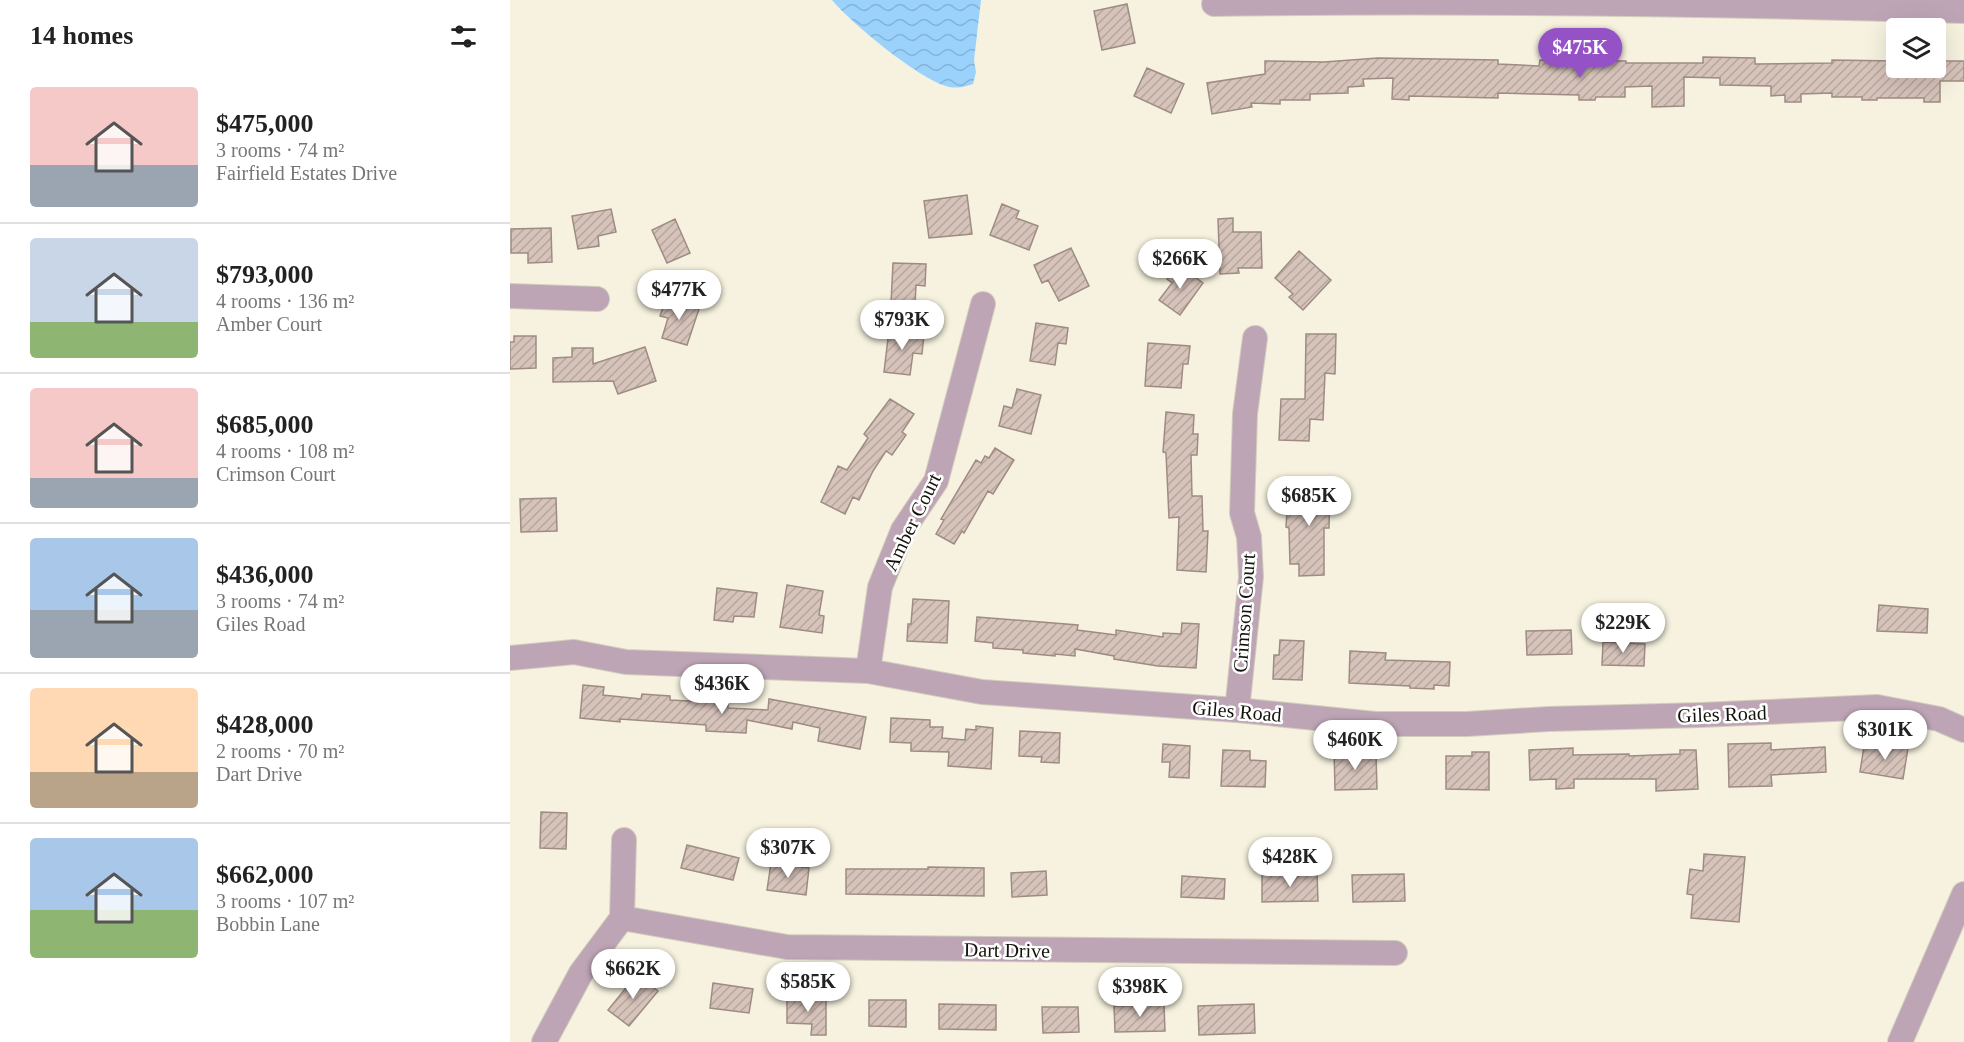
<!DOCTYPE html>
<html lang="en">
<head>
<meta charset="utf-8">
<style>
  body { margin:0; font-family:"Times New Roman",serif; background:#f6f6f6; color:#222; height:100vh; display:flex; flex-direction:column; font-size:22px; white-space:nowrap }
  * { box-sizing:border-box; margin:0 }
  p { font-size:20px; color:#767676 }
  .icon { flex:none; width:33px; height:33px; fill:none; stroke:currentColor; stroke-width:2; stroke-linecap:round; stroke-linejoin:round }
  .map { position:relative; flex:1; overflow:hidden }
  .details { display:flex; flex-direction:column; background:#fff; width:510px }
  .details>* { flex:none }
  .fabs { position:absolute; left:1376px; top:18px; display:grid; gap:12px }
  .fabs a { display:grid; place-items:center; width:60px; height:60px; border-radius:6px; background:#fff; box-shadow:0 6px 24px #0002; font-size:30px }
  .price { position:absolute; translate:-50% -51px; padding:0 14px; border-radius:21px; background:#fff; color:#222; font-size:20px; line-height:39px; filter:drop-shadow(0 2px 3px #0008) }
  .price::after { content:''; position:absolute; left:50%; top:36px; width:18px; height:14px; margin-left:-9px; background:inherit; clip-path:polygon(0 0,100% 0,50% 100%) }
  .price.current { background:#9552c7; color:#fff }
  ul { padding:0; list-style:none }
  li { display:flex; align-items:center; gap:18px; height:150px; padding:0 30px }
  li+li { border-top:2px solid #e0e0e0 }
  li span { display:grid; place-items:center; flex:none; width:168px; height:120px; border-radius:6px; color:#555 }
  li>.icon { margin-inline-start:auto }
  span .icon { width:72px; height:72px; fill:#fffc; stroke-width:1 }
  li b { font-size:26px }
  h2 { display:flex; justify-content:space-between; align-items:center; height:72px; padding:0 30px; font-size:26px }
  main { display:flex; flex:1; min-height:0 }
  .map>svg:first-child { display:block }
  .water { fill:url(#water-waves) }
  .building { fill:url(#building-hatch); stroke:#9e8c84; stroke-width:1.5 }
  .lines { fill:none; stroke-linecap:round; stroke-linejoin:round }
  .minor-casing { stroke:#d2cebd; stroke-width:26 }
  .minor { stroke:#bda5b6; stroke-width:24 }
  .labels { text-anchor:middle; stroke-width:5; stroke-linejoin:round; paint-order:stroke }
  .street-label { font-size:20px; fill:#13120b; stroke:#fff }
</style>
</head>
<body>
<main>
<section class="details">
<h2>14 homes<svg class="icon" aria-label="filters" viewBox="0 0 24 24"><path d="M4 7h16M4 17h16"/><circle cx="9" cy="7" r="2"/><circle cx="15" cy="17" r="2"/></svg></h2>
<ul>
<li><span style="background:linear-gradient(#f6c9c9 65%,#9aa5b1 0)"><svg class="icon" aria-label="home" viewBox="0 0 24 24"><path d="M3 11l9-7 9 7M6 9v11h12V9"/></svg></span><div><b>$475,000</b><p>3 rooms · 74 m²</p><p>Fairfield Estates Drive</p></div></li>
<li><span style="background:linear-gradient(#c9d6e8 70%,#8fb573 0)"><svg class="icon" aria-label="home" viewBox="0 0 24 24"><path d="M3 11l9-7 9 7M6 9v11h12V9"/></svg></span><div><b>$793,000</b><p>4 rooms · 136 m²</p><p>Amber Court</p></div></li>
<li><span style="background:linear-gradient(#f6c9c9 75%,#9aa5b1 0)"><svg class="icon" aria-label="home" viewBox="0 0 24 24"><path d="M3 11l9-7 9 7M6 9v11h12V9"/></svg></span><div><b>$685,000</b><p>4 rooms · 108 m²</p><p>Crimson Court</p></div></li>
<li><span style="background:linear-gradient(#a9c7e8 60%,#9aa5b1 0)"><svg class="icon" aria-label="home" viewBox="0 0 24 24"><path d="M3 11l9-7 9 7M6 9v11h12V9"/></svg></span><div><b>$436,000</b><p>3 rooms · 74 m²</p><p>Giles Road</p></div></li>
<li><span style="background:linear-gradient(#ffd9b3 70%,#b9a48a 0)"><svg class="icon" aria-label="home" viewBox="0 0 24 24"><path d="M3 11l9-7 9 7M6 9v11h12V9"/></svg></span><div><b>$428,000</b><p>2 rooms · 70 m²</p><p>Dart Drive</p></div></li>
<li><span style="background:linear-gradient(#a9c7e8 60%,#8fb573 0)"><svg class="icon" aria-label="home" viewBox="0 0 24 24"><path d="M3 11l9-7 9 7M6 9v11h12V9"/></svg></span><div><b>$662,000</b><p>3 rooms · 107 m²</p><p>Bobbin Lane</p></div></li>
</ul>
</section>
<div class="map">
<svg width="1454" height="1042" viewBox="0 0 1454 1042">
  <defs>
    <pattern id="water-waves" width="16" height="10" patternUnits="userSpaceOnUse" patternTransform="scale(1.5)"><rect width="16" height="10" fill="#9ad2fc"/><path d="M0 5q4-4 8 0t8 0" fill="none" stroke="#84b3d7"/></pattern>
    <pattern id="building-hatch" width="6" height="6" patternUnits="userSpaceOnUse" patternTransform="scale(1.5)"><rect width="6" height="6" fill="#d6c3ba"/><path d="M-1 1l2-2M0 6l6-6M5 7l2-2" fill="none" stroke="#b7a69f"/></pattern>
  </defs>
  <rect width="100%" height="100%" fill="#f6f2df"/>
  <path class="water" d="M 322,0 L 471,0 L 464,60 L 466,72 L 463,84 C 455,87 445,89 436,86 C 408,78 341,23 322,0 Z"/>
  <path class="building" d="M 617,4 L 625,43 L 592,50 L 584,11 Z
    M 1193,57 L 1245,58 L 1245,64 L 1322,63 L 1322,60 L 1386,61 L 1386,68 L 1425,68 L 1425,61 L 1454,61 L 1454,81 L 1430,81 L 1430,102 L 1414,102 L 1414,98 L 1367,98 L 1367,100 L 1352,100 L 1352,97 L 1322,97 L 1322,93 L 1291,94 L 1291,102 L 1275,102 L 1275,95 L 1261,96 L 1261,86 L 1210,85 L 1210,78 L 1174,77 L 1174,106 L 1142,107 L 1142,86 L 1115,87 L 1115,97 L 1086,97 L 1085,100 L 1069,100 L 1069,95 L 988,93 L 988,98 L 899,96 L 899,100 L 882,99 L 883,78 L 853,79 L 854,86 L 838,87 L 838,93 L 800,94 L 800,100 L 770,100 L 770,104 L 741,103 L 742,107 L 702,114 L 697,83 L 755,74 L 755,61 L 814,62 L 868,58 L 988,60 L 988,64 L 1029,66 L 1030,60 L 1116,61 L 1116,63 L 1193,63 Z
    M 637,68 L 674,84 L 661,113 L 624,96 Z
    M 457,195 L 462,234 L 419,238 L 414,201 Z
    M 492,204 L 509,211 L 506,218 L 528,226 L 519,250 L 480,235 Z
    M 101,209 L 106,232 L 88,236 L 89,246 L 68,249 L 62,216 Z
    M 723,218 L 723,232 L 751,232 L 752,268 L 728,268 L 729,273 L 710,274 L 708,219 Z
    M 165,219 L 180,253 L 157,263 L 142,230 Z
    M 41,228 L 42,262 L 18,263 L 18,253 L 1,253 L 1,229 Z
    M 561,248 L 579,286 L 549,301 L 538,280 L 532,283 L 524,265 Z
    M 789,251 L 821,280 L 793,310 L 779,297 L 783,294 L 765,278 Z
    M 383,263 L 416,264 L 415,286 L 406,285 L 405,304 L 381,303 Z
    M 667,264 L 693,283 L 670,315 L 649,300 L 662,283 L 657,279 Z
    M 156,299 L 189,309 L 177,345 L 152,338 L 158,318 L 150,316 Z
    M 526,323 L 558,328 L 556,344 L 548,343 L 545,365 L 520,361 Z
    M 379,330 L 414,334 L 412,354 L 403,353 L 400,375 L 374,372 Z
    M 796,334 L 826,334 L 825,374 L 815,373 L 813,420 L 800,419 L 799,441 L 769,440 L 771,399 L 795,399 Z
    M 4,336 L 26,336 L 26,368 L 0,369 L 0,342 L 4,342 Z
    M 638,343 L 680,346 L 678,364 L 673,364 L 671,388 L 635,386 Z
    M 135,347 L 146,381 L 108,394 L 103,381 L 43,382 L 43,358 L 62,357 L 62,348 L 83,348 L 83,364 Z
    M 507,389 L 531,395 L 521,434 L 489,426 L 494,406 L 502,408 Z
    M 380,399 L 404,414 L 392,432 L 396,435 L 382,455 L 376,451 L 363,471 L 349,500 L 343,497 L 335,514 L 311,502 L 328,466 L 337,470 L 358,438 L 354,434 Z
    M 656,412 L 684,415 L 683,434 L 688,434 L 687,455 L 681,455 L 682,496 L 692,496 L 693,531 L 698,531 L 696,572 L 667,570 L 669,517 L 659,518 L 656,453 L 653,452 Z
    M 485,448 L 504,460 L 483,494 L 478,491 L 454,533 L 452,531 L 444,544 L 426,534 L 434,520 L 431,519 L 466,460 L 471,463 L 475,456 L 479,458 Z
    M 782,483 L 820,484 L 819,528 L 814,528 L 814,575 L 789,576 L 789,564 L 780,564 L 779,528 L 776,527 L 777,510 L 781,510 Z
    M 46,498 L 47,531 L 11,532 L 10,499 Z
    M 277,585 L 313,591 L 309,615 L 314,616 L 312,633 L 270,627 Z
    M 207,588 L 247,593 L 244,617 L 224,616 L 223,622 L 204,620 Z
    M 403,599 L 439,601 L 437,643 L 397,641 L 398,624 L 401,624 Z
    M 1369,605 L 1418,609 L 1417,633 L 1367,631 Z
    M 467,617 L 568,625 L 567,630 L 606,635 L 606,630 L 653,637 L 653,633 L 671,634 L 672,623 L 689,624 L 686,668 L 648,666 L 604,659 L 604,656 L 565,649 L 565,656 L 545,654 L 545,656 L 513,653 L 513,650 L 483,648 L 483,643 L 465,641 Z
    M 1061,630 L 1062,654 L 1017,655 L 1016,631 Z
    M 770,640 L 794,641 L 792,680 L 763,679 L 764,655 L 769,655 Z
    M 1093,642 L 1135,644 L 1134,666 L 1092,665 Z
    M 840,651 L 876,653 L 875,660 L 940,662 L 939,686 L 924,685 L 924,689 L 900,688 L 900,686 L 839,683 Z
    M 73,685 L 94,687 L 93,695 L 131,699 L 132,694 L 160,696 L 160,700 L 197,702 L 198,698 L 218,698 L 218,708 L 258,710 L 259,699 L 356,717 L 350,749 L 308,741 L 310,728 L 283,722 L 282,729 L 237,720 L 236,733 L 196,731 L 196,725 L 110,719 L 110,722 L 70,718 Z
    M 381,718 L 420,720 L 420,727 L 433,727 L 432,738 L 455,740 L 456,729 L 466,730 L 466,726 L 483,728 L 481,769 L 438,766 L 439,752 L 401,751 L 401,743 L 380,742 Z
    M 510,731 L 550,733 L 549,763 L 531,762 L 532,757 L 509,756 Z
    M 1261,743 L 1261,750 L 1315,747 L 1316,772 L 1261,775 L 1262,786 L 1219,787 L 1218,744 Z
    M 653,744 L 680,746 L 679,778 L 659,777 L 660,762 L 652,762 Z
    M 1377,745 L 1398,748 L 1393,779 L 1350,772 L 1354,746 L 1377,750 Z
    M 1063,748 L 1063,755 L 1119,754 L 1119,756 L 1170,754 L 1170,750 L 1186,750 L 1188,789 L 1146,791 L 1146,779 L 1064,779 L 1064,788 L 1046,789 L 1046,779 L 1020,780 L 1019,750 Z
    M 824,749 L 843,749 L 843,755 L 866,754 L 867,789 L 825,790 Z
    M 713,750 L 740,751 L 740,760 L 756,761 L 755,787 L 711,786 Z
    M 962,752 L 979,752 L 979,790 L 936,789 L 936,756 L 962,756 Z
    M 31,812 L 57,813 L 56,849 L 30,848 Z
    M 177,845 L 229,858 L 223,880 L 171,868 Z
    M 1194,854 L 1235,857 L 1229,922 L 1181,918 L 1183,895 L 1177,894 L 1180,869 L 1193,871 Z
    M 261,863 L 299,868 L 296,895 L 257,890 Z
    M 418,867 L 474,868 L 474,896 L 336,894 L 336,869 L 418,869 Z
    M 536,871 L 537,895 L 502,897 L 501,873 Z
    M 807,873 L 808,901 L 752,902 L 752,874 Z
    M 894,874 L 895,901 L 843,902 L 842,875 Z
    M 672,876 L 715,879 L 714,899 L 671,897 Z
    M 127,974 L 148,991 L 119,1026 L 98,1010 Z
    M 203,983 L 243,989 L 239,1013 L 200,1008 Z
    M 277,996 L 316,997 L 316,1035 L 301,1035 L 302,1024 L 277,1023 Z
    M 359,1000 L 396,1000 L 396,1027 L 359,1026 Z
    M 429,1004 L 486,1005 L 486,1030 L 429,1029 Z
    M 744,1004 L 745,1033 L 689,1035 L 688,1006 Z
    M 654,1005 L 655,1031 L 605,1032 L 604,1006 Z
    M 532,1007 L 568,1007 L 569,1032 L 533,1033 Z"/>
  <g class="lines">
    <defs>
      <path id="minor" d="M 704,4 C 954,0 1204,4 1454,11
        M 0,296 L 87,299
        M 0,658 L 64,652 L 116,662 L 358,671 L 472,692 L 727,710 L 865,724 L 957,724 L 1038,719 L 1191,715 L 1367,707 L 1429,719 L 1454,730
        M 358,671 L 370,587 L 393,530 L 426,481 L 473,304
        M 727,710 L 741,577 L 739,537 L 732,513 L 735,414 L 745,338
        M 112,918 L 277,947 L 885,953
        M 34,1042 L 71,973 L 112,918 L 114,840
        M 1390,1042 L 1454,894"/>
    </defs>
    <use href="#minor" class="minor-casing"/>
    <use href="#minor" class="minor"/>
  </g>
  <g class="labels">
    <g class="street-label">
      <text transform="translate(402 522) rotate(-64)" y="7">Amber Court</text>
      <text transform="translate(734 613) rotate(-86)" y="7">Crimson Court</text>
      <text transform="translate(727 711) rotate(5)" y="7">Giles Road</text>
      <text transform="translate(1212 714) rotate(-2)" y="7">Giles Road</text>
      <text transform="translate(497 950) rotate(1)" y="7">Dart Drive</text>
    </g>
  </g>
</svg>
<div class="fabs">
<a><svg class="icon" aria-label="layers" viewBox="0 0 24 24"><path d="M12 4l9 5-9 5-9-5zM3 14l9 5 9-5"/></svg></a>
</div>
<b class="price current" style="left:1070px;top:79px">$475K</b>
<b class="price" style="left:670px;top:290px">$266K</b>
<b class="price" style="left:169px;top:321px">$477K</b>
<b class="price" style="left:392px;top:351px">$793K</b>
<b class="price" style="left:799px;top:527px">$685K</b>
<b class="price" style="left:1113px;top:654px">$229K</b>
<b class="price" style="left:212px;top:715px">$436K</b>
<b class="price" style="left:1375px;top:761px">$301K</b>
<b class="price" style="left:845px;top:771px">$460K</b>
<b class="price" style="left:278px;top:879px">$307K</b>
<b class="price" style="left:780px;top:888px">$428K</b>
<b class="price" style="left:123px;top:1000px">$662K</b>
<b class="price" style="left:298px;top:1013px">$585K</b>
<b class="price" style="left:630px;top:1018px">$398K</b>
</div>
</main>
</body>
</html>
